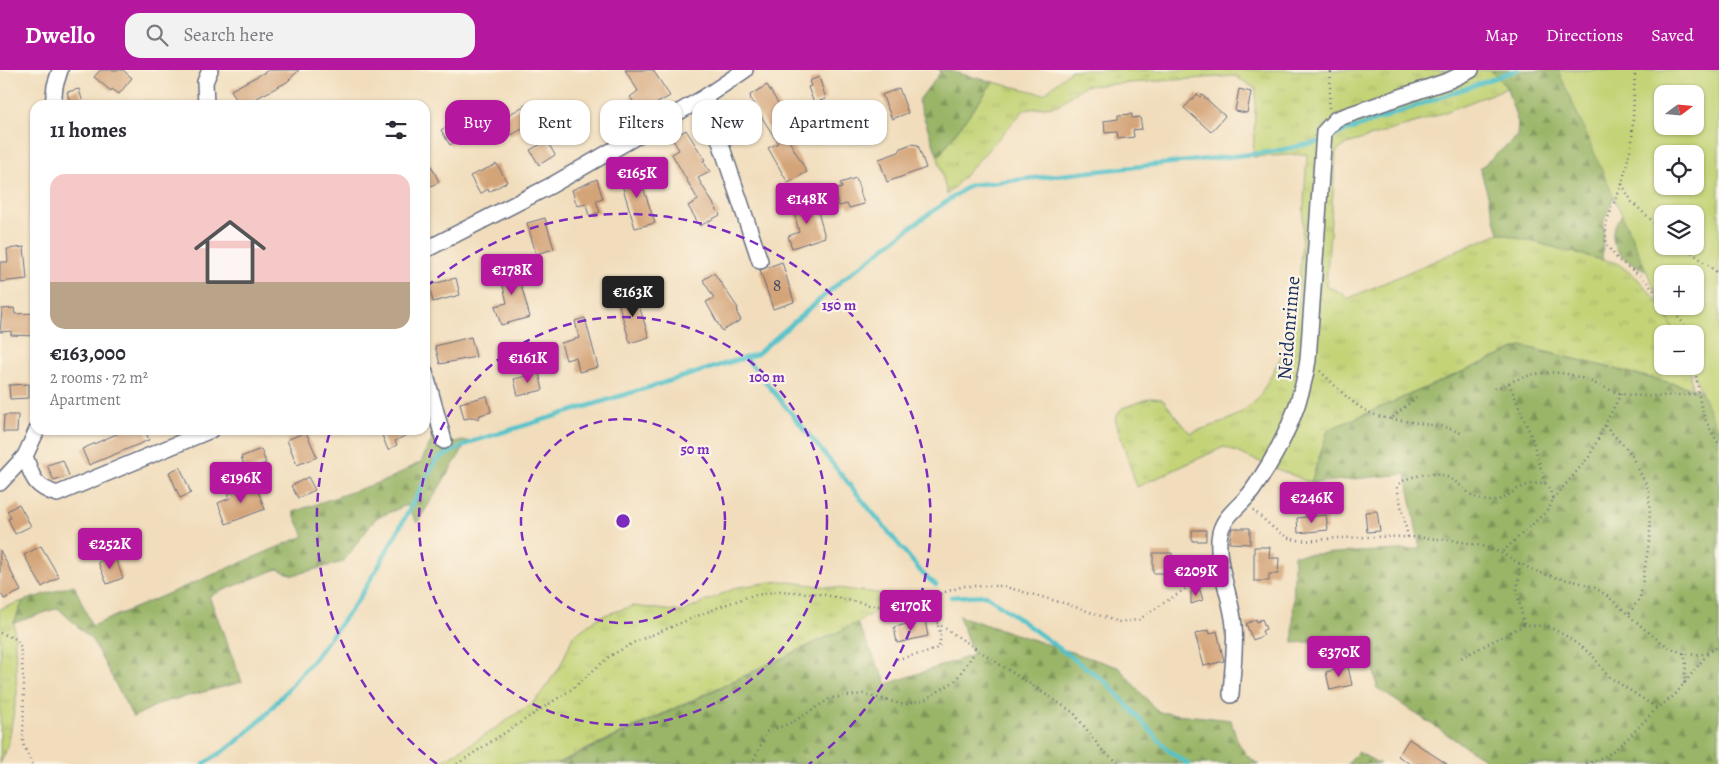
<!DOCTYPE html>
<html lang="en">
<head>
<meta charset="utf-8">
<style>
  body { margin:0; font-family:Alegreya,serif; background:#f2f2f3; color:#2b2b33; height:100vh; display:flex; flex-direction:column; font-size:19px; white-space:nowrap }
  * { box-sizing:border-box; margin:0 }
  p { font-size:16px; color:#7c7c81 }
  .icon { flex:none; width:28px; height:28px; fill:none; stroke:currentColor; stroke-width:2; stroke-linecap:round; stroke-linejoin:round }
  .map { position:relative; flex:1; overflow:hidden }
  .panel { position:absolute; left:30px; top:30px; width:400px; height:335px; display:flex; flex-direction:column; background:#fff; border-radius:15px; box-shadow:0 1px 4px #0004 }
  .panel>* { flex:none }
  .hud { position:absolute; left:445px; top:30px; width:475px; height:45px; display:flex; gap:10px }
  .needle { width:32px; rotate:74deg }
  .tools { position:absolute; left:1654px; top:15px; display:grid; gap:10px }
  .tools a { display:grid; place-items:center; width:50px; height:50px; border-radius:10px; background:#fff; box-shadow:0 1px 4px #0004; font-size:25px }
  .price { position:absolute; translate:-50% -42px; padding:0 11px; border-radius:5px; background:#b5179e; color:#fff; font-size:16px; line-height:32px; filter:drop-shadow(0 1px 2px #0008) }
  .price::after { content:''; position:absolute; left:50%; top:30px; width:15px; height:11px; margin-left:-8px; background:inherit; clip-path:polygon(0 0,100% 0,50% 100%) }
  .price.on { background:#222; color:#fff }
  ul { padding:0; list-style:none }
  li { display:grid; align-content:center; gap:10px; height:265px; padding:0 20px }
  li span { display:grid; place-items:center; height:155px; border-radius:15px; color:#555 }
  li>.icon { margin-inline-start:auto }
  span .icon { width:90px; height:90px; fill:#fffc; stroke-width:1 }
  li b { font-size:21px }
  h2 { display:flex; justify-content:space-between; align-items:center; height:60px; padding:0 20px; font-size:21px }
  .pill { padding:0 18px; border-radius:15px; background:#fff; box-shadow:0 1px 4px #0004; font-size:18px; line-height:45px }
  .pill.on { background:#b5179e; color:#fff }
  header { display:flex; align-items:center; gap:30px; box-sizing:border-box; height:70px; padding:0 25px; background:#b5179e; color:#fff }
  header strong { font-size:24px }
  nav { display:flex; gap:28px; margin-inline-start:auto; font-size:18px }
  .search { width:350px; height:45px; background:#f2f2f3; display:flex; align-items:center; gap:12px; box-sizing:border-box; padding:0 18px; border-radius:15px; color:#7c7c81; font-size:19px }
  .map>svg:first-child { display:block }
  .grass { fill:url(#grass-tufts); stroke:#6f816a }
  .forest { fill:url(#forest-firs); stroke:#5a7262 }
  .park { fill:#c3d376; stroke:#6f816a; fill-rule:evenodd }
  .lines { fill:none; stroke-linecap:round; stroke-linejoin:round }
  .stream { stroke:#54c2c9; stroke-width:4.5 }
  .building { fill:#d4a479 }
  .minor-casing { stroke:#666c7f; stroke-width:18 }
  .path { stroke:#666c7f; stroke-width:2.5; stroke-dasharray:1 4; stroke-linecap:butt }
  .minor { stroke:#fff; stroke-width:15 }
  .ring { fill:none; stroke:#7b2cbf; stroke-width:2.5; stroke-dasharray:9 6 }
  .labels { text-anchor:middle; stroke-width:4.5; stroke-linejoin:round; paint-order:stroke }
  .number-label { font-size:18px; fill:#494c65 }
  .street-label { font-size:20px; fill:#1b2f5e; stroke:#fcf5e5 }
  .centre { fill:#7b2cbf; stroke:#fcf5e5; stroke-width:2.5 }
  .ring-label { font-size:15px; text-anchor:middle; font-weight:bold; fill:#7b2cbf; stroke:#fcf5e5; stroke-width:4.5; stroke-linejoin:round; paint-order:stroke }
</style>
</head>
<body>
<header>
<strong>Dwello</strong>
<div class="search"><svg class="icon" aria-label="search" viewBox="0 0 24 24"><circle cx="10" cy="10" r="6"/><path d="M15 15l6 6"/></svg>Search here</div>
<nav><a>Map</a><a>Directions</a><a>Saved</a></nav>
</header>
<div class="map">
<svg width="1719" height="694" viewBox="0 0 1719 694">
  <defs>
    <pattern id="grass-tufts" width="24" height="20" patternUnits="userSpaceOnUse" patternTransform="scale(1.25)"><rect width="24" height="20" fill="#c3d376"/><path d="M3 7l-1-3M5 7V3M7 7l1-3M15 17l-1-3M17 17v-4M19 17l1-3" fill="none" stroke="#a7b568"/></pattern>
    <pattern id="forest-firs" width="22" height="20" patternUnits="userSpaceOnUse" patternTransform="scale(1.25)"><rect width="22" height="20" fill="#9ab567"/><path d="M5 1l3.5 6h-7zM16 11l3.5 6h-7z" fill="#7d9458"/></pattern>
  </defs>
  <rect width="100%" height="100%" fill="#fcf5e5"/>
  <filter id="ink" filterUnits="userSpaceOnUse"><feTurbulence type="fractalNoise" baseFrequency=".02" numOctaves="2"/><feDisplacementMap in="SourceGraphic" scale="10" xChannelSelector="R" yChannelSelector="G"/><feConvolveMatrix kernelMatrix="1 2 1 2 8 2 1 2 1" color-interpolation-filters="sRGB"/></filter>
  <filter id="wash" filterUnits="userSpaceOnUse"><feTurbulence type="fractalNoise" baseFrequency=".0096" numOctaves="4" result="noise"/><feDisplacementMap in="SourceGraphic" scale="20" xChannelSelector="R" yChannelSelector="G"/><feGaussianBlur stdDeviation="1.12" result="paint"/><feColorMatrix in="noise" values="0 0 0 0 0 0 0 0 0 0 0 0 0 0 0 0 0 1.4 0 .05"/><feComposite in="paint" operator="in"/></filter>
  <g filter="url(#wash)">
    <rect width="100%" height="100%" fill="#f1ddbc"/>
    <path class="grass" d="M 1071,0 L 1491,0 L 1507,18 L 1427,49 L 1347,74 L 1336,82 L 1326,216 L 1342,223 L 1347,229 L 1499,163 L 1617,193 L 1638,209 L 1664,238 L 1681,264 L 1662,264 L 1662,296 L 1689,296 L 1692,318 L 1522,276 L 1328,360 L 1311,413 L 1275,398 L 1301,347 L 1304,278 L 1295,331 L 1265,394 L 1224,377 L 1137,417 L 1115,349 L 1122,338 L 1151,328 L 1162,329 L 1190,363 L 1224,352 L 1242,342 L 1258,329 L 1287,276 L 1298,233 L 1307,84 L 1253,87 L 1256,19 L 1235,6 L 1084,16 L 1058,35 L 1024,40 L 947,125 L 938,87 L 993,12 L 1044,24 Z
      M 781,511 L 900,526 L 857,553 L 555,694 L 437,694 L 484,666 L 535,631 L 560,597 L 573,566 L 601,546 L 633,536 L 682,542 L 738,517 Z
      M 23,531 L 14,553 L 17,623 L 8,676 L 0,694 L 0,539 Z"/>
    <path class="forest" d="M 939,0 L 953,0 L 953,2 L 993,12 L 938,87 L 918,31 L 940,3 Z
      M 1491,0 L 1629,0 L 1619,113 L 1604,151 L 1602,190 L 1499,163 L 1480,98 L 1517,67 L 1518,53 L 1507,18 Z
      M 1627,139 L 1662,176 L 1695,204 L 1662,204 L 1662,206 C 1643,200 1610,188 1613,162 C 1613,155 1622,145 1627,139 Z
      M 1522,276 L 1719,325 L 1719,694 L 1492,694 L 1377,618 L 1369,568 L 1293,573 L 1294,485 L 1420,479 L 1406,404 L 1311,413 L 1328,360 Z
      M 437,359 L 449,372 L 468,371 L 417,453 L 407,435 L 376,448 L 343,492 L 293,505 L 277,499 L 209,526 L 242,612 L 161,633 L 133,647 L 92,570 L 58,538 L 14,553 L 23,531 L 74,515 L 92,556 L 304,466 L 293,442 L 389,409 L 421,392 Z
      M 959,546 L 1118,597 L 1158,642 L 1231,650 C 1235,667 1242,687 1260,694 L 558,694 L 857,553 L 887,614 L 973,585 Z
      M 1358,682 L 1380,694 L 1348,694 Z"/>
    <path class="park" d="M 1558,0 L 1719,0 L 1719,363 L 1690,296 L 1695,296 L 1695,264 L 1675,264 L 1663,236 L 1695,236 L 1695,204 L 1662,204 L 1662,236 ZM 1662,24 L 1695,24 L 1695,56 L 1662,56 ZM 1662,84 L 1695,84 L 1695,116 L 1662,116 ZM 1662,144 L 1695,144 L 1695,176 L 1662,176 Z"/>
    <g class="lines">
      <path class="stream" d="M 1327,68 L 1517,0
        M 746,288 L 922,503 L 936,515
        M 951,527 L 986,525 L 1107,613 L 1168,680 L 1188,694
        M 204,694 L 234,674 L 263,648 L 314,589 L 358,530 L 378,497 L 437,389 L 474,371 L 757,284 L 846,207 L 919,151 L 970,115 L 1271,82 L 1318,72"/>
    </g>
    <g id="blocks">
      <path class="building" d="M 100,0 L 123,0 L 132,8 L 119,24 L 112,19 L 111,21 L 94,7 Z
        M 269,0 L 299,0 L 287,12 L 244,35 L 239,35 L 231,20 Z
        M 625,0 L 653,0 L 670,26 L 636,45 L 629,34 L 633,31 L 630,27 L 638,21 Z
        M 819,7 L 826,29 L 814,33 L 808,17 L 811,16 L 809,11 Z
        M 767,15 L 788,50 L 780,55 L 807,102 L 788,113 L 768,78 L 778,73 L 751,30 L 750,25 Z
        M 899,18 L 908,43 L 892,49 L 882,25 Z
        M 79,19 L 83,33 L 71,35 L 67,22 Z
        M 1239,19 L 1251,22 L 1247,43 L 1235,41 Z
        M 1197,24 L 1200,27 L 1202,25 L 1225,46 L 1211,62 L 1184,38 Z
        M 527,34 L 537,50 L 510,66 L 500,50 Z
        M 458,42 L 460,45 L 466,42 L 476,58 L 471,62 L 472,65 L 463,71 L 461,68 L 450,75 L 441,60 L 452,53 L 449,47 Z
        M 1132,44 L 1132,48 L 1140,47 L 1142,59 L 1133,60 L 1134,67 L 1118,69 L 1117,62 L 1105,63 L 1104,51 L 1118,49 L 1118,45 Z
        M 686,60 L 705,90 L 703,91 L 710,102 L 698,108 L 720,145 L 700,156 L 688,136 L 698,130 L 672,84 L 679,80 L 672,68 Z
        M 547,71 L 555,85 L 539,95 L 530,80 Z
        M 911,74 L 918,75 L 926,98 L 887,112 L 879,89 L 899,82 L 901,78 Z
        M 425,83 L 439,112 L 425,119 Z
        M 497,94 L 507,112 L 489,122 L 488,119 L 480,124 L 470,106 Z
        M 637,99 L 655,153 L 635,158 L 619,105 Z
        M 856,108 L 864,134 L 849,138 L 847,134 L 839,136 L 834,120 L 842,118 L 840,113 Z
        M 597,109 L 603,129 L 596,131 L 600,142 L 589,146 L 586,134 L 577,136 L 572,120 Z
        M 815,131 L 825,167 L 792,178 L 788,166 L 799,162 L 793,137 Z
        M 545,148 L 554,179 L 536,184 L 527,153 Z
        M 24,177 L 27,209 L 0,212 L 0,192 L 8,192 L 7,179 Z
        M 514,190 L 530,247 L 501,255 L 495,236 L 507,233 L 498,195 Z
        M 782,192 L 794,232 L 773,239 L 760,200 Z
        M 714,203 L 738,238 L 737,243 L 741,250 L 722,261 L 706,232 L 714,228 L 703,210 Z
        M 456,208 L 460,225 L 433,232 L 429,215 Z
        M 635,223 L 649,267 L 630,273 L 617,228 Z
        M 14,238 L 15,244 L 35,243 L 35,266 L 11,265 L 11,261 L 0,262 L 2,239 Z
        M 585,248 L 598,297 L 579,302 L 576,287 L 566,290 L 561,273 L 579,268 L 575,251 Z
        M 471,267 L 476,287 L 440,294 L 435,276 Z
        M 539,303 L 543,320 L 518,326 L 514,309 Z
        M 29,314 L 29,328 L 10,329 L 9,315 Z
        M 487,326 L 491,342 L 480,345 L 478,349 L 474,347 L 464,349 L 460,333 Z
        M 4,345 L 18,345 L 17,362 L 3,362 Z
        M 118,360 L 145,360 L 149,370 L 89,395 L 82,379 L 119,363 Z
        M 380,360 L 416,360 L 395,371 L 397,375 L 388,380 Z
        M 306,362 L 317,387 L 297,395 L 287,370 Z
        M 261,379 L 266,393 L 246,400 L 241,387 Z
        M 63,390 L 69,406 L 54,411 L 47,395 Z
        M 180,397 L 191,423 L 180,428 L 169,402 Z
        M 308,407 L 315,420 L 298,428 L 291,416 Z
        M 255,414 L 265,439 L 226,454 L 218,433 L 230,428 L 228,424 Z
        M 19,434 L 31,456 L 15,464 L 8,449 L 11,448 L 7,441 Z
        M 1377,441 L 1380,461 L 1367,462 L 1365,442 Z
        M 1326,445 L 1328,460 L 1298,463 L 1297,448 Z
        M 1232,458 L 1250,458 L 1250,474 L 1229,473 Z
        M 1192,460 L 1206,460 L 1206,471 L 1192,471 Z
        M 41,476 L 59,507 L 42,517 L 24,485 Z
        M 1254,477 L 1270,477 L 1269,488 L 1279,488 L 1278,504 L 1269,504 L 1269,511 L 1254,511 Z
        M 0,480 L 21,521 L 4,529 L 0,522 Z
        M 1153,483 L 1172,483 L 1172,503 L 1153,503 Z
        M 112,487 L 113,491 L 116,490 L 123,508 L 107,514 L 98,492 Z
        M 1200,520 L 1203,530 L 1191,534 L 1191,522 Z
        M 1256,549 L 1257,552 L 1262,549 L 1266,559 L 1262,561 L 1264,565 L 1253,570 L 1246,554 Z
        M 925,550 L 928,566 L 897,573 L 894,557 Z
        M 1209,560 L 1210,564 L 1217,561 L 1224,591 L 1204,596 L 1195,564 Z
        M 1348,597 L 1352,615 L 1330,620 L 1326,602 Z
        M 1409,669 L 1447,694 L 1410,694 L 1398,686 Z"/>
    </g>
  </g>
  <g filter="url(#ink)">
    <use href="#blocks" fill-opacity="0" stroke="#666c7f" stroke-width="1"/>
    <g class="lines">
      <defs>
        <path id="minor" d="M 705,27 L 760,191
          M 53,35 L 55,16 L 60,0
          M 206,35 L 205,12 L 210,0
          M 425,180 L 552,115 L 705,27 L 745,0
          M 425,302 L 444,371
          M 25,386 C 33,408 33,416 57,424 L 211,360
          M 0,413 L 25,386 L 37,360
          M 1231,625 C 1232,603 1236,578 1234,556 C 1232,528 1214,490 1220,463 C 1224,445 1242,435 1252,421 C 1280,381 1301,339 1308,290 L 1324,62 L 1336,49 L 1450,10 L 1471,0"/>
      </defs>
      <use href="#minor" class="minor-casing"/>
      <path class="path" d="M 1635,0 L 1632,72 L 1622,114 L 1606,153 L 1606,174 L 1618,190 L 1641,206 L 1662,230
        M 1329,38 L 1331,0
        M 1622,114 L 1632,132 L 1662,160
        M 1684,176 L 1719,204
        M 1668,236 L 1684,254 L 1688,264
        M 1695,296 C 1700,332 1699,343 1719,374
        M 1320,301 C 1341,321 1360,345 1391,349 L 1416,327
        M 1509,313 L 1532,368 L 1545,413
        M 1495,319 C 1529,303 1551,296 1587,310 C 1599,315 1611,321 1623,324 C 1648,328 1672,325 1697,324
        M 1391,349 L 1445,357 L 1461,363
        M 1605,356 L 1629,381 L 1649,420 L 1650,467 L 1640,528 L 1628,545
        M 1553,429 L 1589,387 L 1621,323
        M 1253,440 C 1263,448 1274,460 1285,466 C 1301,475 1325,468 1341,468 C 1386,466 1462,464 1503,484 C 1517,492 1531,500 1547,505 C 1563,510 1580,511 1595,518 C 1628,535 1676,610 1719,576
        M 1408,467 L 1397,417 C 1400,411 1410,407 1417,406 C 1462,395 1461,434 1494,431 C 1505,430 1512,421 1522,417 C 1529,414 1537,413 1545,413 L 1550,420 L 1553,429 L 1549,439 L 1501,483
        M 1520,494 L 1517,521 L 1524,555
        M 937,553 L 1074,643 L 1102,680 L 1120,694
        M 0,563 L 14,568 L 20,573 L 24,615 L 23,674 L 32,694
        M 1684,583 L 1686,595 L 1684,614
        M 897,589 L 929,582 L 939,577 L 941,565 L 930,530 L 939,524 L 964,516 L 1002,516 L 1067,534 L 1118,552 L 1138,550 L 1208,504
        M 1457,590 L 1524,555 L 1548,556 L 1566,566 L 1592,585 L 1608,606 L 1657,638
        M 457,694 L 572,619 L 610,586 L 635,572 L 724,535 L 751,526 L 780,521 L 821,524 L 874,536 L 930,530
        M 752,694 L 767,662 L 793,652 L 831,628 L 863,624 L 905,635 L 926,629 L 955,611 L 973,585
        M 1586,694 L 1608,685 L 1628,668 L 1657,638 L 1675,625 L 1709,582"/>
      <use href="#minor" class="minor"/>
    </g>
  </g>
  <g class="ring">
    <circle cx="623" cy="451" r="102"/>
    <circle cx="623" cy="451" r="204"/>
    <path d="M437 694A306 306 0 0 1 330 362M426 217A306 306 0 1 1 809 694"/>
  </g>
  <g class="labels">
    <g class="number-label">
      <text x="777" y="221">8</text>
    </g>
    <g class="street-label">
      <text transform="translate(1288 258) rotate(-85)" y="7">Neidonrinne</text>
    </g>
  </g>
  <circle cx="623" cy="451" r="8" class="centre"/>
  <g class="ring-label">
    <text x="839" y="240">150 m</text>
    <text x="767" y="312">100 m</text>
    <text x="695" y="384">50 m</text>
  </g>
</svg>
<div class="tools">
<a><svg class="needle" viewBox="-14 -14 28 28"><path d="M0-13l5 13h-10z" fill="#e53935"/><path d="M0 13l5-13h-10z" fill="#7c7c81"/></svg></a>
<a><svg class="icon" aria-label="locate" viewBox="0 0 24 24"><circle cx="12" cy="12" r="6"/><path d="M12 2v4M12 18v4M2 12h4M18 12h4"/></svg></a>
<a><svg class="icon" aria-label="layers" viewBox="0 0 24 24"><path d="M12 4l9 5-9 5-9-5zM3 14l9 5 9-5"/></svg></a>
<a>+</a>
<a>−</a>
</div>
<b class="price" style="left:637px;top:129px">€165K</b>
<b class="price" style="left:807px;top:155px">€148K</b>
<b class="price" style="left:512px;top:226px">€178K</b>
<b class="price on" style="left:633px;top:248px">€163K</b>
<b class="price" style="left:528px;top:314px">€161K</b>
<b class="price" style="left:241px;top:434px">€196K</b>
<b class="price" style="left:1312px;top:454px">€246K</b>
<b class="price" style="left:110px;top:500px">€252K</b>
<b class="price" style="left:1196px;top:527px">€209K</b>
<b class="price" style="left:911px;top:562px">€170K</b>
<b class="price" style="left:1339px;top:608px">€370K</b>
<div class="hud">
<a class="pill on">Buy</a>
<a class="pill">Rent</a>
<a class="pill">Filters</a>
<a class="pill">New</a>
<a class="pill">Apartment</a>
</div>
<section class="panel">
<h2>11 homes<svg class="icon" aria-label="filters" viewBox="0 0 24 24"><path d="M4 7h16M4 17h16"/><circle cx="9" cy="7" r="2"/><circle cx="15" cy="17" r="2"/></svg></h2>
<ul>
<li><span style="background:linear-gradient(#f6c9c9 70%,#b9a48a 0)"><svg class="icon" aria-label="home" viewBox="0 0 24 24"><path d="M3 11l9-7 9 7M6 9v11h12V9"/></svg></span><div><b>€163,000</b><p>2 rooms · 72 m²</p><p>Apartment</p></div></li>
</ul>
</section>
</div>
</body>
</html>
